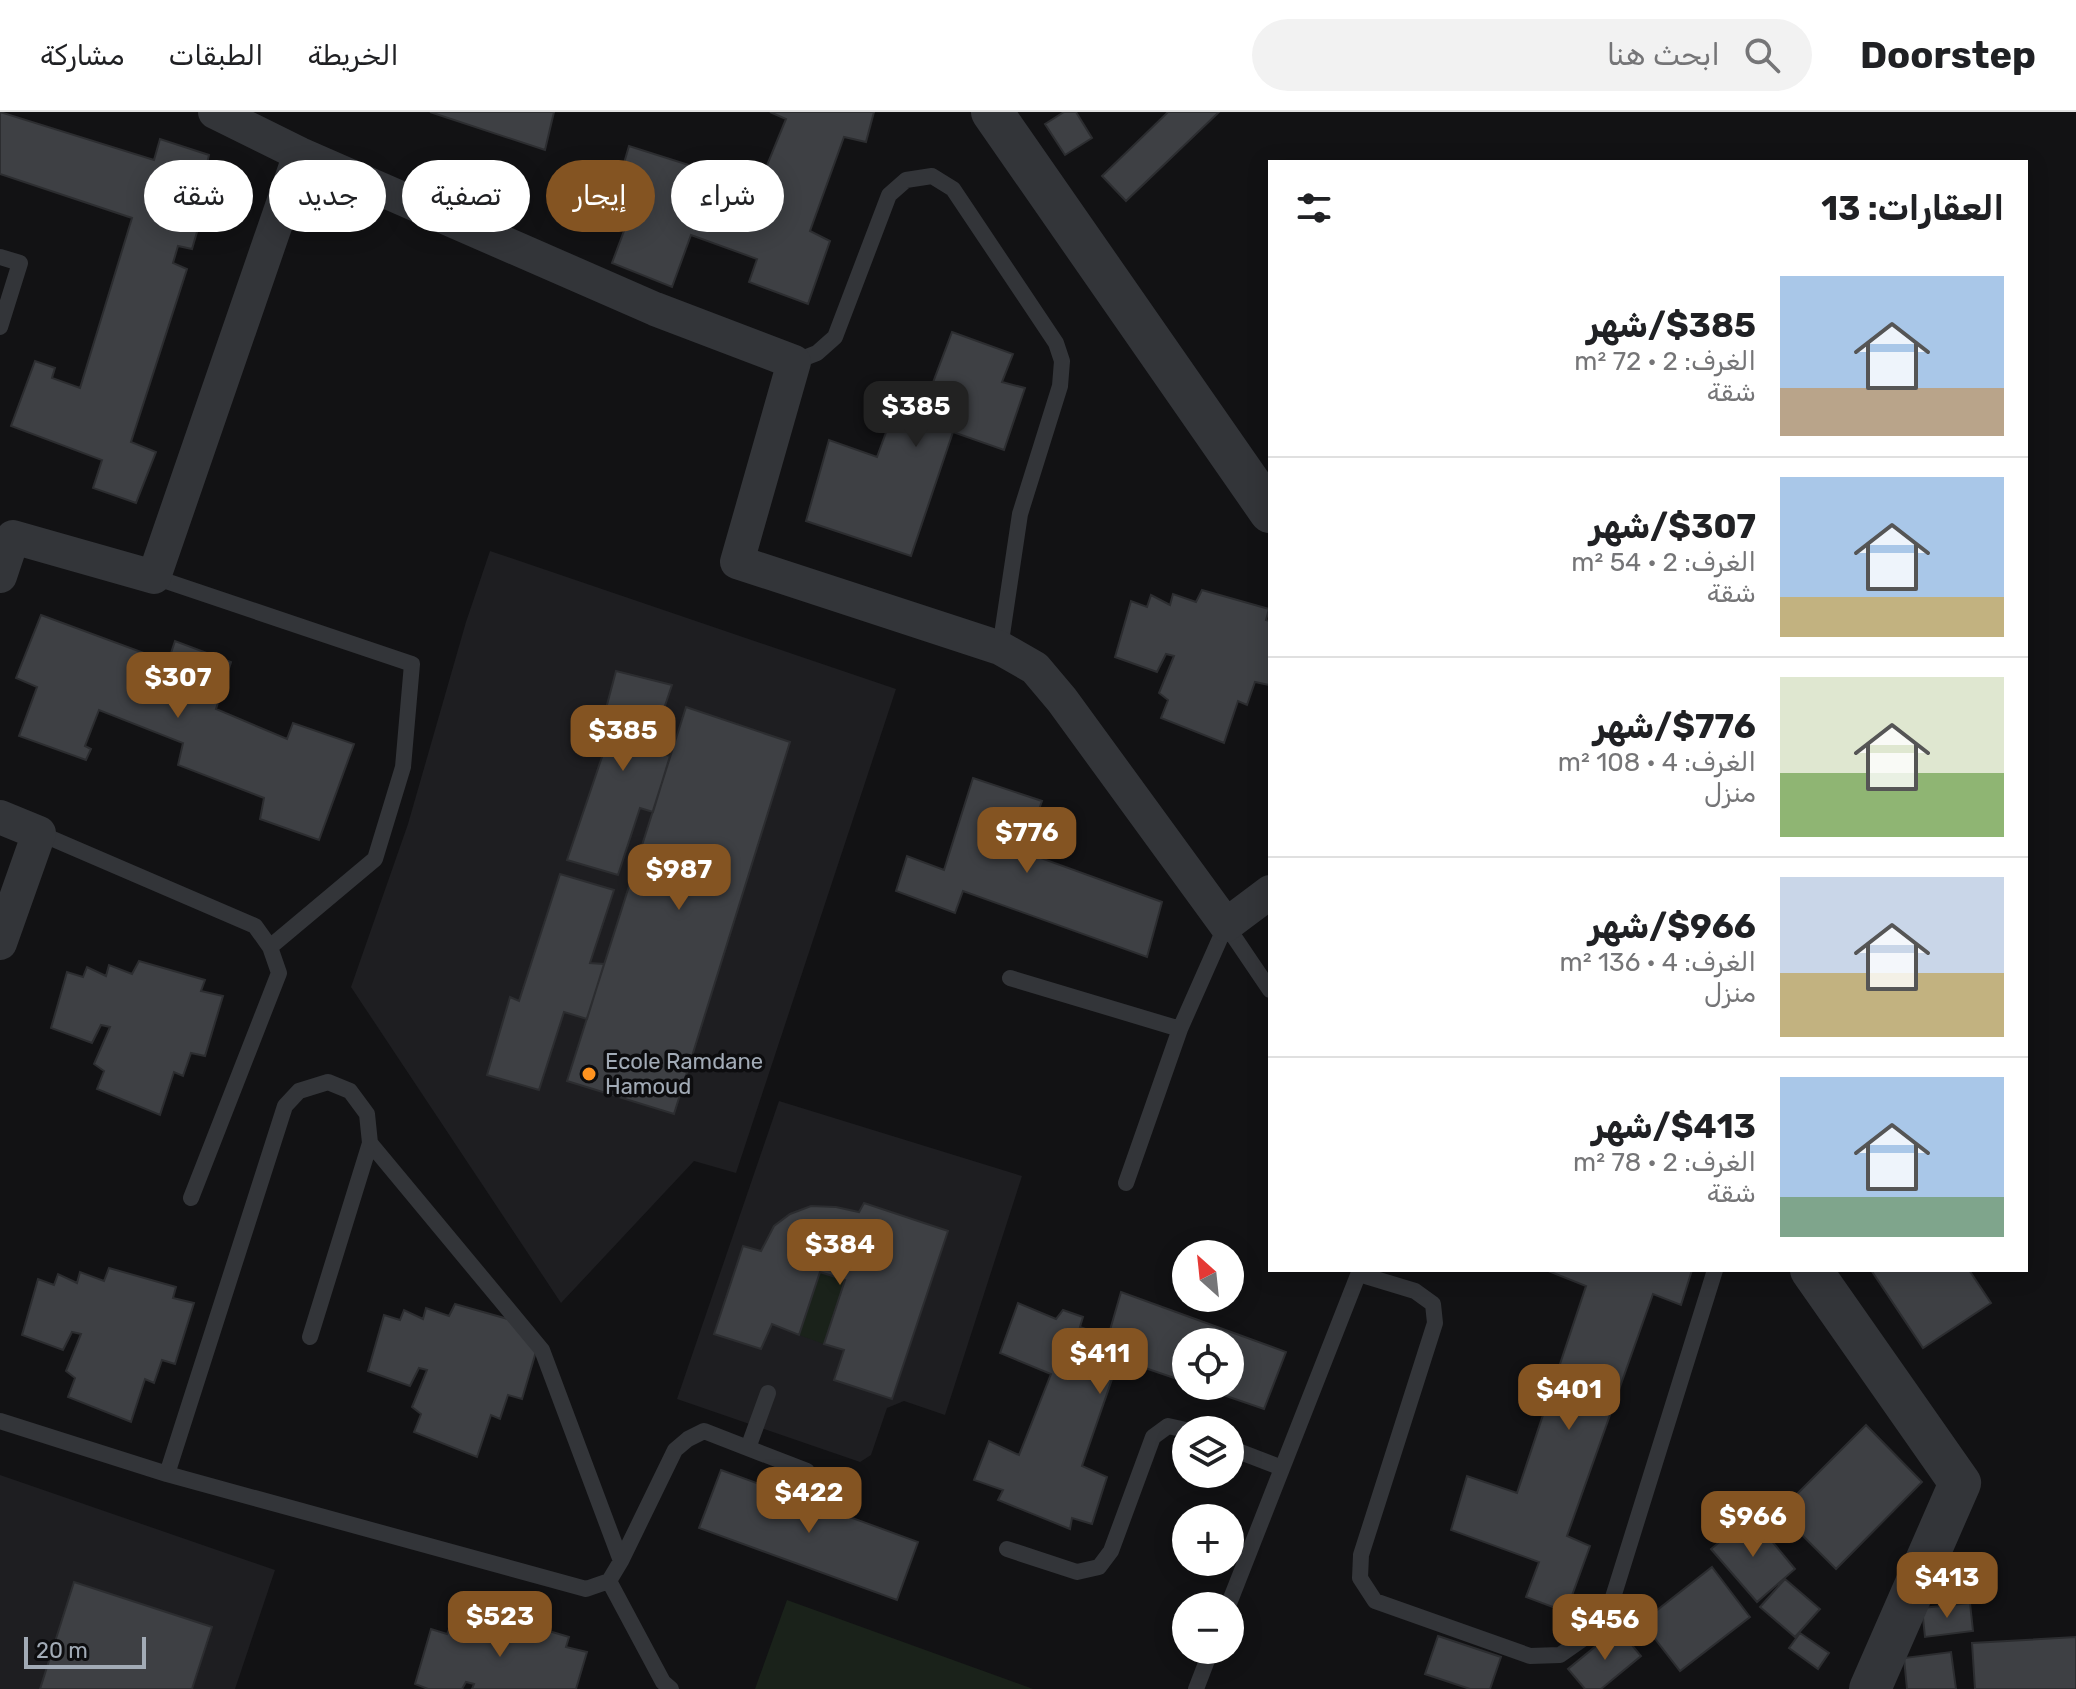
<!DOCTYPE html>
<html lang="ar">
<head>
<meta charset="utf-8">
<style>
  body { margin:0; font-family:Rubik,"Noto Naskh Arabic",sans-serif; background:#f2f2f2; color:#202124; direction:rtl; height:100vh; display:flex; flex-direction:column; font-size:30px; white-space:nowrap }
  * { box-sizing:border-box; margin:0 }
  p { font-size:26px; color:#757577 }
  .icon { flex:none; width:44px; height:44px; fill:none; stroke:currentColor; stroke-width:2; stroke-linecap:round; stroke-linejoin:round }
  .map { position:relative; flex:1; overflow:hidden; direction:ltr }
  .drawer { position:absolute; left:1268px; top:48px; width:760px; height:1112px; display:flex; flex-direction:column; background:#fff; border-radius:0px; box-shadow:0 4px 20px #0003; direction:rtl }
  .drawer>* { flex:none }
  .hud { position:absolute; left:24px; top:48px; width:760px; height:72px; direction:rtl; display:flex; gap:16px }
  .needle { width:52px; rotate:333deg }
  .buttons { position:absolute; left:1172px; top:1128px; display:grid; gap:16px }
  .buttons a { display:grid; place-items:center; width:72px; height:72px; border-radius:50%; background:#fff; box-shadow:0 4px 20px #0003; font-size:40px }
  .scale { position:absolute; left:24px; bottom:20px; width:122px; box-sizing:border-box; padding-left:8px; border:4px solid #a2abb6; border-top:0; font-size:22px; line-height:28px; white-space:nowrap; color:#a2abb6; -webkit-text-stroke:6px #0d0d0f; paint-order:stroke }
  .price { position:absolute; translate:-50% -68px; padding:0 18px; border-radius:16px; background:#845422; color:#fff; font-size:26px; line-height:52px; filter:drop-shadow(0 2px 4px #0008) }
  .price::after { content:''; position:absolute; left:50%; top:48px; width:24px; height:18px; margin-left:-12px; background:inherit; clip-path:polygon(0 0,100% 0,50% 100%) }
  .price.selected { background:#222; color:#fff }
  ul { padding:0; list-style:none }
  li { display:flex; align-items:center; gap:24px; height:200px; padding:0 24px }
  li+li { border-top:2px solid #e0e0e0 }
  li span { display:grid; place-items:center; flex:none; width:224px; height:160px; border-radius:0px; color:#555 }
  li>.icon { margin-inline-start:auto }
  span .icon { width:96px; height:96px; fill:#fffc; stroke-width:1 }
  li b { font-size:34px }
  h2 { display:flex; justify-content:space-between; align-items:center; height:96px; padding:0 24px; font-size:34px }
  .pill { padding:0 28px; border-radius:36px; background:#fff; box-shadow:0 4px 20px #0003; font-size:28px; line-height:72px }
  .pill.selected { background:#845422; color:#fff }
  header { display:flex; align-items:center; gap:48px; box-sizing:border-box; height:112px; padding:0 40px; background:#fff; border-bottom:2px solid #e0e0e0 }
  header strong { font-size:38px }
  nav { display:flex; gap:44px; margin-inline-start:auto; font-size:28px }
  .search { width:560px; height:72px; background:#f2f2f2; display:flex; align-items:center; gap:20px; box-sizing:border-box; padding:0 28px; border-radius:44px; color:#757577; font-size:30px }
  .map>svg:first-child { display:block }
  .built { fill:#1e1e21 }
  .green { fill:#1a221a }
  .building { fill:#3e4044; stroke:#2c2d30; stroke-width:2 }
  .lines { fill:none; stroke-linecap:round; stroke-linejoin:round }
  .service { stroke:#333539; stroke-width:16 }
  .minor { stroke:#333539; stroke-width:34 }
  .tertiary { stroke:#333539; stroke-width:42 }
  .poi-dot { fill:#ff931f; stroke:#0d0d0f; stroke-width:3 }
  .labels { text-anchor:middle; stroke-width:7; stroke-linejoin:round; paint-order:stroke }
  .poi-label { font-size:22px; fill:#a2abb6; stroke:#0d0d0f; text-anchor:start }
</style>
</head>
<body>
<header>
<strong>Doorstep</strong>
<div class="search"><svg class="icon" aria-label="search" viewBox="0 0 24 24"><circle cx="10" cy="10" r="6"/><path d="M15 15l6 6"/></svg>ابحث هنا</div>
<nav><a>الخريطة</a><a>الطبقات</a><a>مشاركة</a></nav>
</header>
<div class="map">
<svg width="2076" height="1577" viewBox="0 0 2076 1577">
  <rect width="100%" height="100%" fill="#121214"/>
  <path class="built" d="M 490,439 L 896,577 L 736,1061 L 694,1049 L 561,1191 L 351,875 L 408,712 L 466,510 Z
    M 779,989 L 1022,1064 L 945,1303 L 904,1289 L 887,1296 L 871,1343 L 860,1350 L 677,1287 Z
    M 0,1363 L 275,1458 L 235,1577 L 0,1577 Z"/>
  <path class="green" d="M 820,1160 L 845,1168 L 824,1232 L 799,1223 Z
    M 787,1488 L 1033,1577 L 755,1577 Z"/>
  <path class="building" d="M 0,0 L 154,48 L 160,27 L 209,43 L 205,60 L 214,62 L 192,137 L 178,134 L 173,151 L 187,157 L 131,330 L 156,340 L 136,391 L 93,376 L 102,348 L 11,314 L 35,249 L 55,256 L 52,266 L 80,276 L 132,106 L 0,62 Z
    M 430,0 L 554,0 L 545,38 Z
    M 770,0 L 874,0 L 866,30 L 844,25 L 810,119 L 830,129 L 808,192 L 749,170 L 757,147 L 691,123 L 672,175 L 612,151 L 631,100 L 612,92 L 629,34 L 758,75 L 786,7 Z
    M 1064,0 L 1076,0 L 1092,26 L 1065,43 L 1045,12 Z
    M 1168,0 L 1219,0 L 1126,89 L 1102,64 Z
    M 952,220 L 1013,242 L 1002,270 L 1025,276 L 1004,338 L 953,320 L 911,444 L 806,409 L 829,328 L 877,345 L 900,282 L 926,289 Z
    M 1202,478 L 1269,497 L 1266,508 L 1270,509 L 1269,573 L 1255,570 L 1247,593 L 1238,589 L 1224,631 L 1161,606 L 1168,588 L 1159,581 L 1174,544 L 1166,542 L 1157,560 L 1115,545 L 1131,489 L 1147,495 L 1151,483 L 1170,493 L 1173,482 L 1196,490 Z
    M 41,503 L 168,550 L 175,529 L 231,550 L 216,597 L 287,627 L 293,611 L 354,632 L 319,728 L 260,707 L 264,686 L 178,653 L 183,631 L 99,598 L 85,634 L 91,637 L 86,648 L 19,624 L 37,575 L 16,566 Z
    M 616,559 L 672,573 L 650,638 L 670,644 L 653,700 L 640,696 L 618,763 L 567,748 L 605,636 L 596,634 Z
    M 686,595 L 790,630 L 674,1002 L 567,969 Z
    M 973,666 L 1042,689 L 1024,740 L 1162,790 L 1147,845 L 963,779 L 955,801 L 896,779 L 907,744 L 944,758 Z
    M 560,762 L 614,778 L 590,851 L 604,852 L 587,907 L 564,900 L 539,978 L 487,963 L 510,885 L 519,889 Z
    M 139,849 L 205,868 L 201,879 L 223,884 L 205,944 L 191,941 L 183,964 L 174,960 L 160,1003 L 97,977 L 104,959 L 94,952 L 110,915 L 101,913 L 92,931 L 51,916 L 67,860 L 83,865 L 87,855 L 106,864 L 109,853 L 132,862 Z
    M 864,1091 L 948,1119 L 892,1287 L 834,1268 L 844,1238 L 824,1232 L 845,1168 L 820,1160 L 799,1223 L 772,1212 L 761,1237 L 714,1222 L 743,1134 L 761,1139 L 774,1114 L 790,1102 L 811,1094 L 836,1095 L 859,1100 Z
    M 109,1156 L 176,1175 L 173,1186 L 194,1191 L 175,1252 L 162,1248 L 154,1271 L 145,1267 L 131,1310 L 68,1285 L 75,1266 L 66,1259 L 81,1222 L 72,1220 L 63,1238 L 22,1223 L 38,1167 L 54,1173 L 58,1162 L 77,1171 L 80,1160 L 104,1169 Z
    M 1546,1158 L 1692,1158 L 1681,1193 L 1653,1182 L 1567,1424 L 1590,1434 L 1566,1500 L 1526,1485 L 1539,1450 L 1451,1418 L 1467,1364 L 1517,1381 L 1586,1174 Z
    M 1871,1158 L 1969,1158 L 1991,1191 L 1923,1236 Z
    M 1121,1180 L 1286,1240 L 1264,1297 L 1197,1274 L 1230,1274 L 1230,1230 L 1186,1230 L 1186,1270 L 1119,1247 L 1082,1354 L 1107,1365 L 1092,1412 L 1072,1406 L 1070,1417 L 998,1388 L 1003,1378 L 974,1368 L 989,1329 L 1019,1343 L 1051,1262 L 1000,1241 L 1018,1191 L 1056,1207 L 1063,1198 L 1083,1205 L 1080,1215 L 1108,1225 Z
    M 455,1192 L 522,1211 L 540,1226 L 522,1287 L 508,1283 L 500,1307 L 491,1303 L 477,1345 L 414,1320 L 421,1302 L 412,1295 L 427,1258 L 419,1256 L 410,1274 L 368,1259 L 384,1203 L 400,1208 L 404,1198 L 423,1207 L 426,1196 L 449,1204 Z
    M 1866,1313 L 1922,1370 L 1836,1457 L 1779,1400 Z
    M 721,1358 L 918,1430 L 897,1488 L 699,1416 Z
    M 1751,1404 L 1795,1457 L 1757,1490 L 1711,1437 Z
    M 1712,1455 L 1750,1505 L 1680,1559 L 1642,1510 Z
    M 1785,1467 L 1820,1497 L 1795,1525 L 1760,1495 Z
    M 74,1470 L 212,1515 L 192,1577 L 40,1577 Z
    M 1970,1491 L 1973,1519 L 1925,1525 L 1922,1496 Z
    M 502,1505 L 569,1525 L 566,1535 L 587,1540 L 576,1577 L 472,1577 L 474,1572 L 466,1570 L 462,1577 L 428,1577 L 415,1572 L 431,1517 L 447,1522 L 451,1512 L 470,1521 L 474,1509 L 497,1518 Z
    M 1618,1516 L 1641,1544 L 1601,1577 L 1585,1577 L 1568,1557 Z
    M 1800,1521 L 1829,1541 L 1818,1557 L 1789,1536 Z
    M 1438,1524 L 1501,1545 L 1490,1577 L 1470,1577 L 1425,1562 Z
    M 2076,1525 L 2076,1577 L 1975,1577 L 1972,1531 Z
    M 1951,1540 L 1956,1577 L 1907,1577 L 1904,1546 Z"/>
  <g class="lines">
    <path class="service" d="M 0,145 L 20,151 L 0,215
      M 794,250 L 817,241 L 835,225 L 889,83 L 906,68 L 932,64 L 953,77 L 1056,231 L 1062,249 L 1060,274 L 1020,402 L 1000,536
      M 154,465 L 412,552 L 403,655 L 375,747 L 270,835
      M 39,721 L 255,814 L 270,835 L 279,861 L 191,1086
      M 1226,813 L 1270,878
      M 1010,866 L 1180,917
      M 370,1031 L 542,1238 L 621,1449
      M 1126,1071 L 1180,917 L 1226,813
      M 1359,1162 L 1415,1179 L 1433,1192 L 1435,1211 L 1361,1443 L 1360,1466 L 1375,1489 L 1530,1544 L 1560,1543 L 1587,1524 L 1610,1495 L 1715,1158
      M 0,1309 L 167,1362 L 586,1477 L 609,1469 L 621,1449 L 675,1338 L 688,1327 L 704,1319 L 807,1359
      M 748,1336 L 768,1281
      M 1230,1336 L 1282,1356
      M 167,1362 L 285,994 L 299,979 L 328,970 L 350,979 L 367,1002 L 370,1031 L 310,1225
      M 1007,1437 L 1077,1460 L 1099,1455 L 1111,1439 L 1153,1325 L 1168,1314 L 1186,1318
      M 609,1469 L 663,1570 L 671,1577
      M 1228,1494 L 1360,1158
      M 1196,1577 L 1211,1538"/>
    <path class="minor" d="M 215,0 L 300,42 L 655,197 L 794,250 L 737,450 L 1000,536 L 1035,556 L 1062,588 L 1226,813 L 1270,780
      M 0,464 L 13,425 L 154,465 L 300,42
      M 0,705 L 39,721 L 0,831"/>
    <path class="tertiary" d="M 992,0 L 1270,400
      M 1811,1158 L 1960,1371 L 1870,1577"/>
  </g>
  <circle class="poi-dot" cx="589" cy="962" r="8"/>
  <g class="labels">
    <g class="poi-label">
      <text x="605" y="957">Ecole Ramdane<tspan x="605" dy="25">Hamoud</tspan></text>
    </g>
  </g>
</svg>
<div class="buttons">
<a><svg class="needle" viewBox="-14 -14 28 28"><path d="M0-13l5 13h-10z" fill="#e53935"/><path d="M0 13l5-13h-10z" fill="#757577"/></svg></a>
<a><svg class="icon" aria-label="locate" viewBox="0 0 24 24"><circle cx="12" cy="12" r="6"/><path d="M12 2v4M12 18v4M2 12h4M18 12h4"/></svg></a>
<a><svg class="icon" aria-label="layers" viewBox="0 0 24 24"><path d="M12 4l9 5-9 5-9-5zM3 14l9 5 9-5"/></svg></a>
<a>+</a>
<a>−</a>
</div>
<div class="scale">20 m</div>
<b class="price selected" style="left:916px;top:337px">$385</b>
<b class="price" style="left:178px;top:608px">$307</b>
<b class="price" style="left:623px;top:661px">$385</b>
<b class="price" style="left:1027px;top:763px">$776</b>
<b class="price" style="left:679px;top:800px">$987</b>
<b class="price" style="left:840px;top:1175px">$384</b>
<b class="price" style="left:1100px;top:1284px">$411</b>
<b class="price" style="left:1569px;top:1320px">$401</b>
<b class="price" style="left:809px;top:1423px">$422</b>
<b class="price" style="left:1753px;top:1447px">$966</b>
<b class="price" style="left:1947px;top:1508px">$413</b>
<b class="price" style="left:500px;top:1547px">$523</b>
<b class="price" style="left:1605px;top:1550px">$456</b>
<div class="hud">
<a class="pill">شراء</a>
<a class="pill selected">إيجار</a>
<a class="pill">تصفية</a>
<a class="pill">جديد</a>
<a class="pill">شقة</a>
</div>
<section class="drawer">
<h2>العقارات: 13<svg class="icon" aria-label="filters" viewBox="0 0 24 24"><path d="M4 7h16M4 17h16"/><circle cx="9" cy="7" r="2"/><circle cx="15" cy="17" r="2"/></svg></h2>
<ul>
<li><span style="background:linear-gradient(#a9c7e8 70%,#b9a48a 0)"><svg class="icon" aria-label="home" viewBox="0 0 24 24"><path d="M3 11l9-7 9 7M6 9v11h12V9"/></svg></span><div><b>$385/شهر</b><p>الغرف: 2 · 72 m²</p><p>شقة</p></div></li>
<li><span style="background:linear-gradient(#a9c7e8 75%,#c2b280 0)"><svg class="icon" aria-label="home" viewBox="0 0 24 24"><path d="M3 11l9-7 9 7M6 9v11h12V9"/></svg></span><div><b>$307/شهر</b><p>الغرف: 2 · 54 m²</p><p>شقة</p></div></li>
<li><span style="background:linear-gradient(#dfe7d0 60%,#8fb573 0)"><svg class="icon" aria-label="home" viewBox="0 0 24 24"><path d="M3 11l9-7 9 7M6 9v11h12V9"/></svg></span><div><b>$776/شهر</b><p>الغرف: 4 · 108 m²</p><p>منزل</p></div></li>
<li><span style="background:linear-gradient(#c9d6e8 60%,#c2b280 0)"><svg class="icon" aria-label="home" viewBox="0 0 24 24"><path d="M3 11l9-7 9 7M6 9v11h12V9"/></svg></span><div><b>$966/شهر</b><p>الغرف: 4 · 136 m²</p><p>منزل</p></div></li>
<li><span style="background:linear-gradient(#a9c7e8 75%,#7fa58c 0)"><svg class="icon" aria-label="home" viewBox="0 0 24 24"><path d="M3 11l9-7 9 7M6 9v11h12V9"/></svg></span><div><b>$413/شهر</b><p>الغرف: 2 · 78 m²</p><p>شقة</p></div></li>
</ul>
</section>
</div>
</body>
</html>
